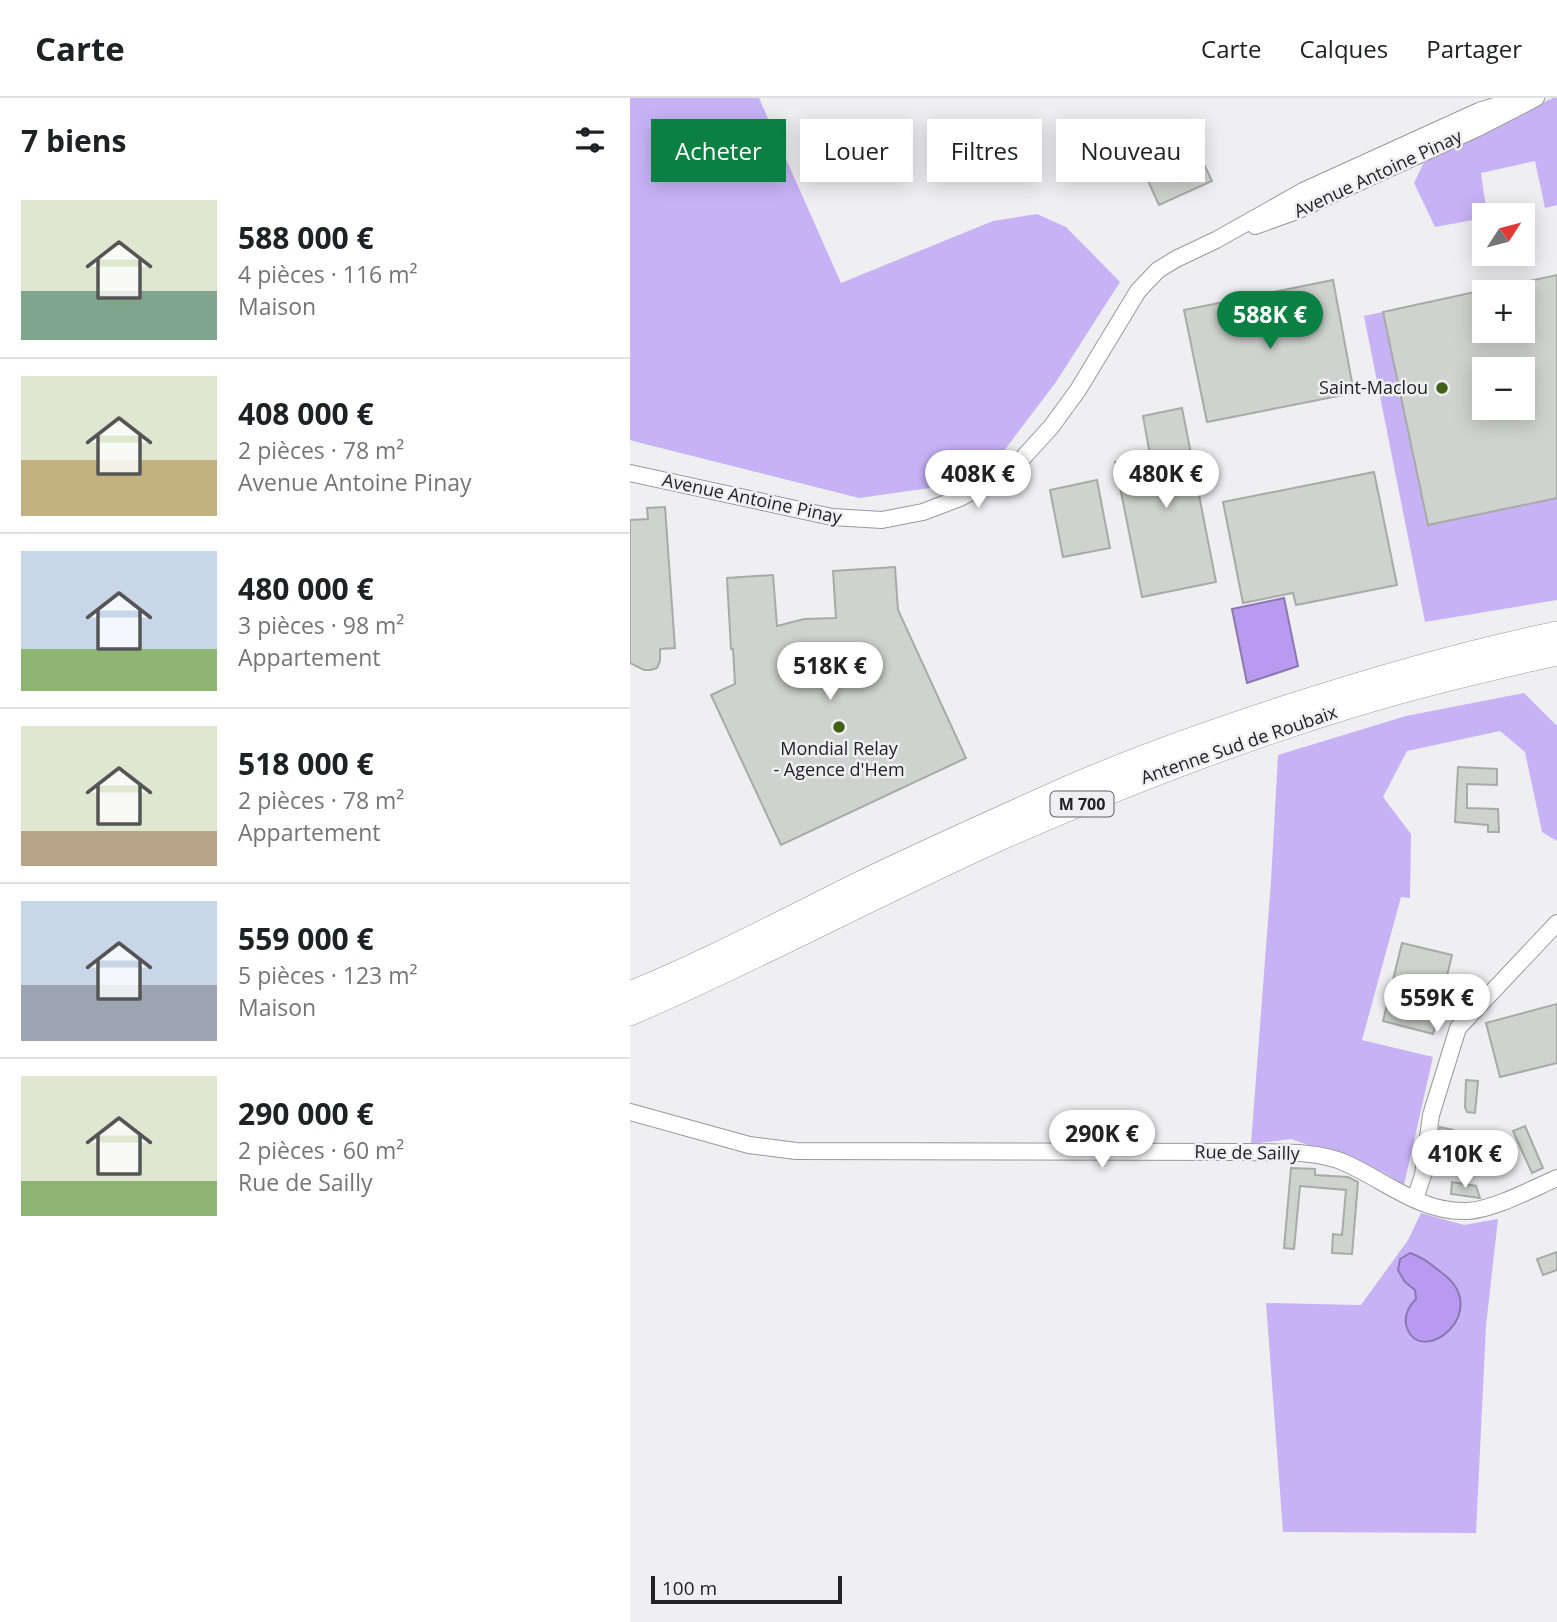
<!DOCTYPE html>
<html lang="fr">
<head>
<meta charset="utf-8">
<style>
  body { margin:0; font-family:"Open Sans",sans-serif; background:#f2f2f2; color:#202124; height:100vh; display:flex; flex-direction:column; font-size:26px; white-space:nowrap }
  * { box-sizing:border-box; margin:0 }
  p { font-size:23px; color:#757577 }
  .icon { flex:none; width:38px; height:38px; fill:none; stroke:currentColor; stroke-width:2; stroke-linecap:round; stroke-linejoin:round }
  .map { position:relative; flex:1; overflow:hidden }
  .drawer { display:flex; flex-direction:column; background:#fff; width:630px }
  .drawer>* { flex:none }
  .hud { position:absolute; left:21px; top:21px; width:665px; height:63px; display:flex; gap:14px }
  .needle { width:46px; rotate:54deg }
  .fabs { position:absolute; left:842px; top:105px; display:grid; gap:14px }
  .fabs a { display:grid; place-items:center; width:63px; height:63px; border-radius:0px; background:#fff; box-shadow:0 4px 18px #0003; font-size:35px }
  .scale { position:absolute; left:21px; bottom:18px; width:191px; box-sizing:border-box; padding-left:7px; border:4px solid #222223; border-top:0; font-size:19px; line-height:24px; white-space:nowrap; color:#222223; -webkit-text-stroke:5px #efeef1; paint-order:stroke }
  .price { position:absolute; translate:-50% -60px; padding:0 16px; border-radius:24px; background:#fff; color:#222; font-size:23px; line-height:46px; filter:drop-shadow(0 2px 4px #0008) }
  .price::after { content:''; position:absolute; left:50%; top:42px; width:21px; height:16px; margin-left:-10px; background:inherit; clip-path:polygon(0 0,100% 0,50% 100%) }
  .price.current { background:#0b8043; color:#fff }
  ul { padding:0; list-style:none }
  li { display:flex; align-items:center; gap:21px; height:175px; padding:0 21px }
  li+li { border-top:2px solid #e0e0e0 }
  li span { display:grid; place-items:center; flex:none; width:196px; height:140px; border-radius:0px; color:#555 }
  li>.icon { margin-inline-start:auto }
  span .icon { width:84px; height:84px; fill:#fffc; stroke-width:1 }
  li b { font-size:30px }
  h2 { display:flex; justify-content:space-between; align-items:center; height:84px; padding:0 21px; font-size:30px }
  .chip { padding:0 24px; border-radius:0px; background:#fff; box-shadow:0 4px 18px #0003; font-size:24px; line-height:63px }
  .chip.current { background:#0b8043; color:#fff }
  header { display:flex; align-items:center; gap:42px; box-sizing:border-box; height:98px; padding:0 35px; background:#fff; border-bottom:2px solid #e0e0e0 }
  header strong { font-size:33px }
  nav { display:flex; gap:38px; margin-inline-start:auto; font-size:24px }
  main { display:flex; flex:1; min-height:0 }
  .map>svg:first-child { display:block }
  .green { fill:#c8b2f6 }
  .water { fill:#b89bf0; stroke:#8b77b2; stroke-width:2 }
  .building { fill:#d0d2cf; stroke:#a8aaa7; stroke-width:2; fill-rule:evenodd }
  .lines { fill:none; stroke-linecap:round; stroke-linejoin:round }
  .minor-casing { stroke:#99989b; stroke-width:18 }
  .highway-casing { stroke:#99989b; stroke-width:24 }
  .minor { stroke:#fff; stroke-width:16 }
  .highway { stroke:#fff; stroke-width:23 }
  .poi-dot { fill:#406116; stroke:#efeef1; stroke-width:2.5 }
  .labels { text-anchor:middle; stroke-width:5; stroke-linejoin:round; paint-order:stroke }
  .shield { fill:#efeef1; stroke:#605f61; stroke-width:2 }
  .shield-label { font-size:16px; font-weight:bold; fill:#222223 }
  .street-label { font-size:18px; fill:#222223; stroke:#efeef1 }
  .poi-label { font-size:18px; fill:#222223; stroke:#efeef1; text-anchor:end }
</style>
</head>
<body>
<header>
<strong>Carte</strong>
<nav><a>Carte</a><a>Calques</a><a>Partager</a></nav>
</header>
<main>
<section class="drawer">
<h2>7 biens<svg class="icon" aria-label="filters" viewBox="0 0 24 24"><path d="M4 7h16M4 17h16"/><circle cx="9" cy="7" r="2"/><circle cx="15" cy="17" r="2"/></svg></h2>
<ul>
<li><span style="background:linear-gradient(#dfe7d0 65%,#7fa58c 0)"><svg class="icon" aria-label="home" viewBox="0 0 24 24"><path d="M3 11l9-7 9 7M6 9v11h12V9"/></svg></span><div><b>588 000 €</b><p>4 pièces · 116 m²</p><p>Maison</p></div></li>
<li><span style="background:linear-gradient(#dfe7d0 60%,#c2b280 0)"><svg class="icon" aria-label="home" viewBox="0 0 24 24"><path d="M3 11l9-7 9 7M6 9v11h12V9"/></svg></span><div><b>408 000 €</b><p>2 pièces · 78 m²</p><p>Avenue Antoine Pinay</p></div></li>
<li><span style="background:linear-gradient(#c9d6e8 70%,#8fb573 0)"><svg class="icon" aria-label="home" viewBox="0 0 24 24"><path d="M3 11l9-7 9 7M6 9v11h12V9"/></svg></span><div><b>480 000 €</b><p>3 pièces · 98 m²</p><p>Appartement</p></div></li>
<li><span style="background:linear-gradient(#dfe7d0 75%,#b9a48a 0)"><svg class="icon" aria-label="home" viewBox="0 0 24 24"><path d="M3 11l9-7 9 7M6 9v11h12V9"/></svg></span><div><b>518 000 €</b><p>2 pièces · 78 m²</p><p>Appartement</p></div></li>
<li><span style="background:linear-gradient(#c9d6e8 60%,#9aa5b1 0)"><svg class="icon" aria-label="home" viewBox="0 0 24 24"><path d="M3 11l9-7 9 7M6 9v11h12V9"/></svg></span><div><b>559 000 €</b><p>5 pièces · 123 m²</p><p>Maison</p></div></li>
<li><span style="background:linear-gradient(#dfe7d0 75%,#8fb573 0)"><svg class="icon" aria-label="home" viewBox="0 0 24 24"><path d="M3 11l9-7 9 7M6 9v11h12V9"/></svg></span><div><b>290 000 €</b><p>2 pièces · 60 m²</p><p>Rue de Sailly</p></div></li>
</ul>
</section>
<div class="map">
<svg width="927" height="1524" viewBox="0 0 927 1524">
  <rect width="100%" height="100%" fill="#efeef1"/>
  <path class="green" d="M 0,0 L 129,0 L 211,185 L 363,123 L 407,116 L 436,129 L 490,184 L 426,284 L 373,354 L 307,389 L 229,400 L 7,344 L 0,342 Z
    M 923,0 L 927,0 L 927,107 L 915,110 L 905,63 L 851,75 L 857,117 L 854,117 L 854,120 L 805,129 L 784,85 L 797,58 Z
    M 753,214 L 798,427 L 927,400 L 927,502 L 795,524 L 734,218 Z
    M 894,595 L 927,628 L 927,743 L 912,734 L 895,654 L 870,633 L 777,653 L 753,699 L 781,736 L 780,800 L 771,799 L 732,942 L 803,959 L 774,1087 L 753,1074 L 728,1064 L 661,1041 L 621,1046 L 641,783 L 648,657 L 776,618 Z
    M 791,1115 L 834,1127 L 868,1121 L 856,1228 L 846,1435 L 653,1434 L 636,1205 L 731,1207 L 778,1142 Z"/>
  <path class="water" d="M 654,500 L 668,568 L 617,585 L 602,511 Z
    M 780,1155 C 796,1161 799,1165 812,1175 C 864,1213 792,1270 777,1230 C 773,1218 778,1209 786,1201 L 785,1192 L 775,1184 L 768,1172 L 770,1161 Z"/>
  <path class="building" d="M 565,47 L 582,83 L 529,107 L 512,70 Z
    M 927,177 L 927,400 L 798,427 L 753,214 L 854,192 L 854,233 L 892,233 L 892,194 L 868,194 L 867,190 ZM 854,271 L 892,271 L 892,310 L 854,310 Z
    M 703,182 L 724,295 L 577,324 L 554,212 Z
    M 552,310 L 586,484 L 512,499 L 485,364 L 520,357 L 513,318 Z
    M 744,374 L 767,487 L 666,507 L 663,495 L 613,505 L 593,404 Z
    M 467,382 L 480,450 L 433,459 L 420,392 Z
    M 35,409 L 45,550 L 30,551 L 30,563 L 27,570 L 21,572 L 14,572 L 0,565 L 0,422 L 18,421 L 17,410 Z
    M 265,469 L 268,512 L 336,660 L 151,747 L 81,597 L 105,586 L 103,551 L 101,551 L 97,480 L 143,477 L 147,528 L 174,521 L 206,520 L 203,473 Z
    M 828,669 L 867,671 L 867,687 L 837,686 L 837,710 L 868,711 L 869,734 L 858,734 L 858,727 L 825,724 Z
    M 772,845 L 822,857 L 803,936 L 753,923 Z
    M 927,906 L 927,965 L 870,979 L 856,925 Z
    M 836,982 L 848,983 L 845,1015 L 837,1014 L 835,1009 Z
    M 895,1028 L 913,1070 L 902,1075 L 883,1033 Z
    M 810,1029 L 823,1032 L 817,1065 L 805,1063 Z
    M 661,1070 L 685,1071 L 685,1077 L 718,1079 L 728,1084 L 722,1156 L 702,1155 L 703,1136 L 712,1137 L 716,1092 L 670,1088 L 664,1151 L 654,1150 Z
    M 822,1084 L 846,1088 L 850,1100 L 821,1096 Z
    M 927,1154 L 927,1172 L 913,1177 L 907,1161 Z"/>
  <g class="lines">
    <defs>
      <path id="minor" d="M 625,128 L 664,114 L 850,29 L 906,0
        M 0,375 L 202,419 L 252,422 L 293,414 L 330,400 L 366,381 L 390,363 L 421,329 L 448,292 L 508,193 L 528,172 L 546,161 L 586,142 L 673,93 L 849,13 L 890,0
        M 0,1014 L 119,1047 L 166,1053 L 617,1054 C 649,1055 683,1052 713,1064 C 753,1081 790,1115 837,1113 C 863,1112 902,1091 927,1080
        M 785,1101 L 793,1077 L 801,1017 L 828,930 L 927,825"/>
      <path id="highway" d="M 0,895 C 79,863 153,823 230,785 C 298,752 368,721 437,690 C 508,659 582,633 656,609 C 745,580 835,554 927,535
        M 0,916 C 126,862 247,796 372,740 C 486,690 603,644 722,608 C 790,587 858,571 927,556"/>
    </defs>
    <use href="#minor" class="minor-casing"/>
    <use href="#highway" class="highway-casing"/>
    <use href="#minor" class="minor"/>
    <use href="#highway" class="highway"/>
  </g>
  <g class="poi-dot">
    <circle cx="812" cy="290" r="7"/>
    <circle cx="209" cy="629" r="7"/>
  </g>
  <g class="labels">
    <rect class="shield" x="420.5" y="693.5" width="63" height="25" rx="5"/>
    <g class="shield-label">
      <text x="452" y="712">M 700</text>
    </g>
    <g class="street-label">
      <text transform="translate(748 76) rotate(-25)" y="6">Avenue Antoine Pinay</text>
      <text transform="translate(122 401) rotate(12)" y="6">Avenue Antoine Pinay</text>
      <text transform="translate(609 647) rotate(-19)" y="6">Antenne Sud de Roubaix</text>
      <text transform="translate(617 1055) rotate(1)" y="6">Rue de Sailly</text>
    </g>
    <g class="poi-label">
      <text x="798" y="296">Saint-Maclou</text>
      <text x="209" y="657" text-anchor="middle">Mondial Relay<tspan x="209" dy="21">- Agence d'Hem</tspan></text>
    </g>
  </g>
</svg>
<div class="fabs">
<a><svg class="needle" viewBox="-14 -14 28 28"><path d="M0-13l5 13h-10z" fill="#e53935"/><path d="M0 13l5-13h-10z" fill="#757577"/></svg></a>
<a>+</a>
<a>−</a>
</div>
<div class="scale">100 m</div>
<b class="price current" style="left:640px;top:253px">588K €</b>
<b class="price" style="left:348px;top:412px">408K €</b>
<b class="price" style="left:536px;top:412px">480K €</b>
<b class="price" style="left:200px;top:604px">518K €</b>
<b class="price" style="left:807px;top:936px">559K €</b>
<b class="price" style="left:472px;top:1072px">290K €</b>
<b class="price" style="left:835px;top:1092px">410K €</b>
<div class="hud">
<a class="chip current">Acheter</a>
<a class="chip">Louer</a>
<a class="chip">Filtres</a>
<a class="chip">Nouveau</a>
</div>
</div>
</main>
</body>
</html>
